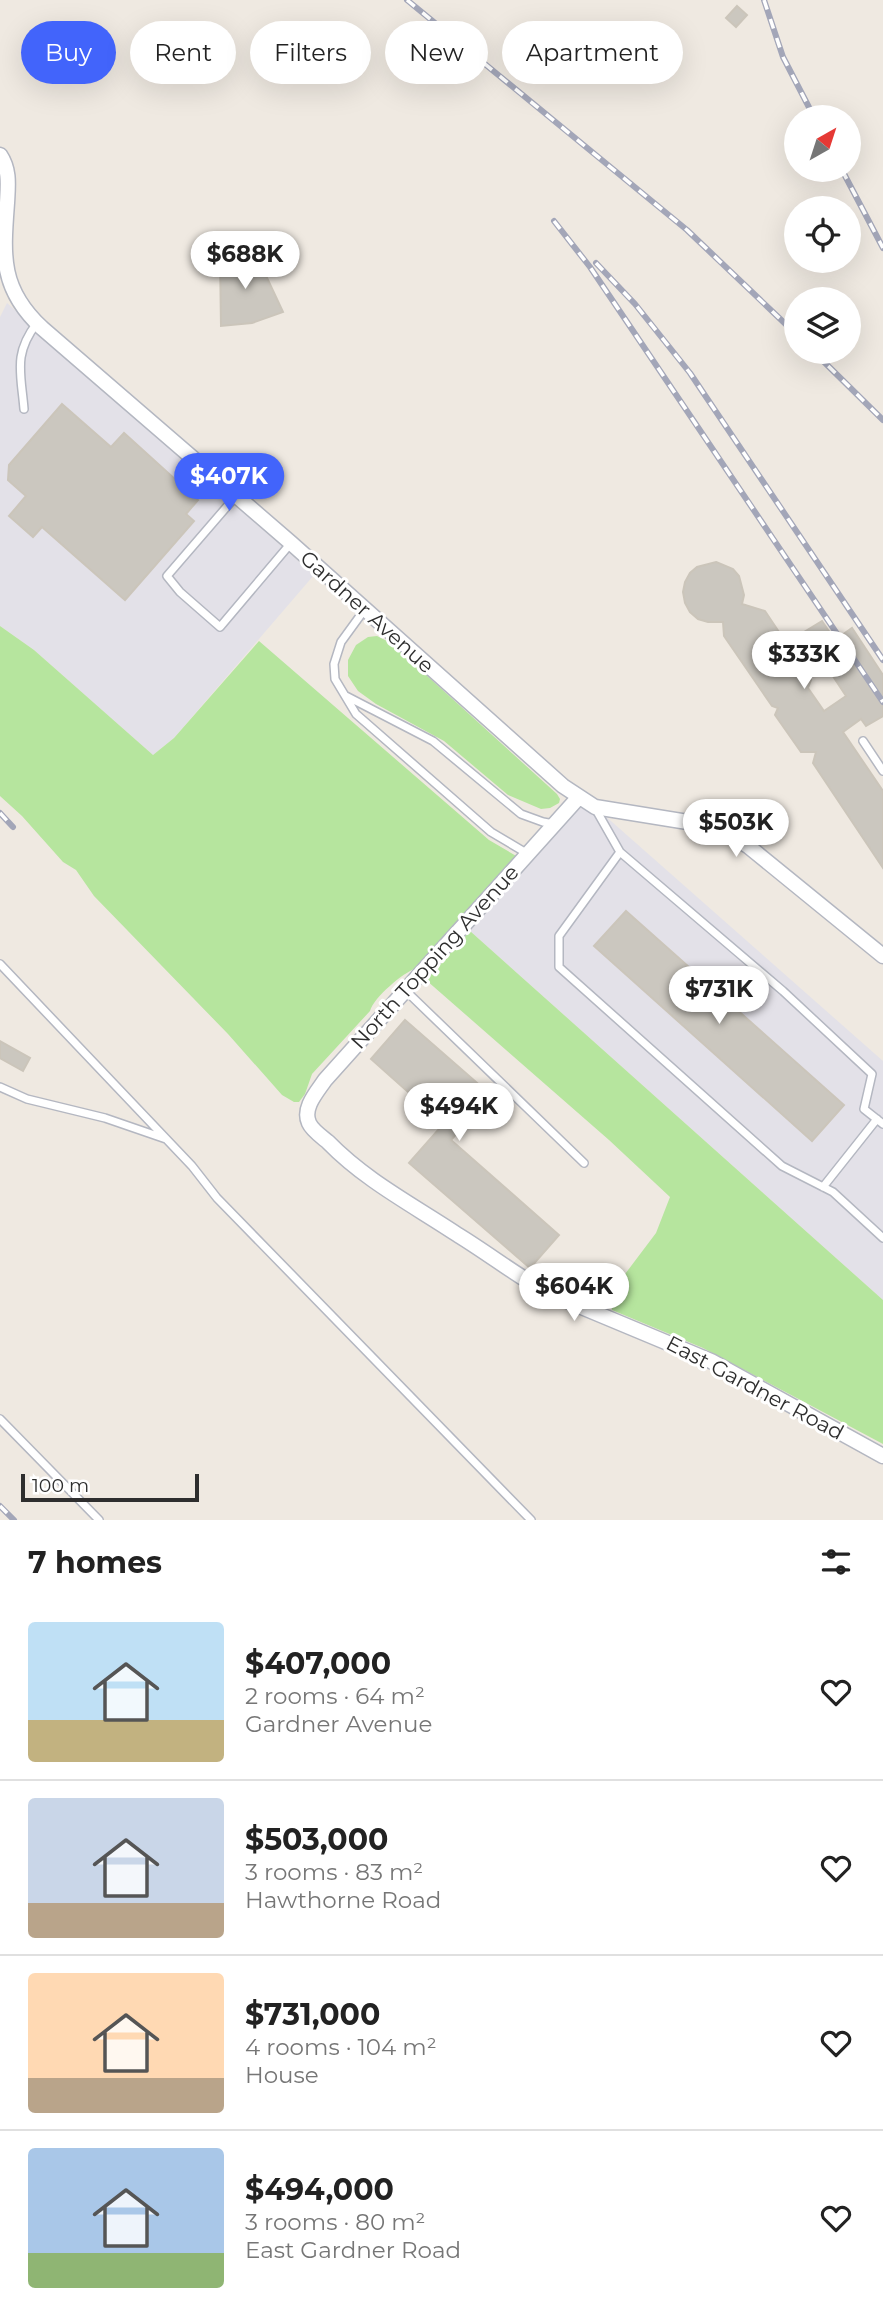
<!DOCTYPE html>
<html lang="en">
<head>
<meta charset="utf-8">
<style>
  body { margin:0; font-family:Montserrat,sans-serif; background:#f6f6f6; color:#222; height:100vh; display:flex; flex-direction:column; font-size:26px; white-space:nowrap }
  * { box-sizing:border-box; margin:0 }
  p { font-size:23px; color:#767676 }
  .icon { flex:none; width:38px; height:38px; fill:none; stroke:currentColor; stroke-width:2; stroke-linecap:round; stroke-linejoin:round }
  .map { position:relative; height:1520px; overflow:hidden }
  .details { display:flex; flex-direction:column; background:#fff; flex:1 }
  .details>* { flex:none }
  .guide { position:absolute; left:21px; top:21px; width:842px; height:63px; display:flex; gap:14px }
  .needle { width:46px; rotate:39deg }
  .tools { position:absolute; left:784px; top:105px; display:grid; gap:14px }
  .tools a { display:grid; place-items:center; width:77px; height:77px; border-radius:50%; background:#fff; box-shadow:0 7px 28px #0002; font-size:35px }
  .scale { position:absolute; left:21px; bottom:18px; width:178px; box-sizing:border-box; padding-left:7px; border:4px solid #2e2e2e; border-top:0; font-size:19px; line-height:24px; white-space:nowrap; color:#2e2e2e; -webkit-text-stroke:5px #fff; paint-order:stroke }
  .price { position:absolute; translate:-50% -60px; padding:0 16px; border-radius:24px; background:#fff; color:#222; font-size:23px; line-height:46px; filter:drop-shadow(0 2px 4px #0008) }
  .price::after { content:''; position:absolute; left:50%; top:42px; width:21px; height:16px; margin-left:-10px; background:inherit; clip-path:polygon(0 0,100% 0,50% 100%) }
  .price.active { background:#4264fb; color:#fff }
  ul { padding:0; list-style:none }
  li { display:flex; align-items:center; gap:21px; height:175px; padding:0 28px }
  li+li { border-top:2px solid #e0e0e0 }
  li span { display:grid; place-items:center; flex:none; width:196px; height:140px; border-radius:7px; color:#555 }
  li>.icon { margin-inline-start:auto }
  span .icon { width:84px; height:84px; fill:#fffc; stroke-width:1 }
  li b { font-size:30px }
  h2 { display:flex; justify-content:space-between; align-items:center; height:84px; padding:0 28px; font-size:30px }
  .chip { padding:0 24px; border-radius:32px; background:#fff; box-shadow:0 7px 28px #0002; font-size:24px; line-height:63px }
  .chip.active { background:#4264fb; color:#fff }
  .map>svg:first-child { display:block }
  .industrial { fill:#e3e1e8 }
  .green { fill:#b6e59e }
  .building { fill:#cbc7bf; stroke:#cbc5ba; stroke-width:2 }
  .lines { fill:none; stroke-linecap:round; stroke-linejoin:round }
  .service-casing { stroke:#b4b7c1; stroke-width:10 }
  .minor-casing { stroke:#b4b7c1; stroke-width:17 }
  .service { stroke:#fff; stroke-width:7 }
  .minor { stroke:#fff; stroke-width:14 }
  .rail-casing { stroke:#a3a6b8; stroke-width:6 }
  .rail { stroke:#fff; stroke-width:3.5; stroke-dasharray:10; stroke-linecap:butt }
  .labels { text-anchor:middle; stroke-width:6; stroke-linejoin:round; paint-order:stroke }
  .street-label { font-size:21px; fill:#2e2e2e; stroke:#fff }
</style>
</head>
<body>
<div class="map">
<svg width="883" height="1520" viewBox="0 0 883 1520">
  <rect width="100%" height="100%" fill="#efe9e1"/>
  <path class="industrial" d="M 7,303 L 314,575 L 174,738 L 153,755 L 34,650 L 0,626 L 0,317 Z
    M 581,805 L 603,814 L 883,1061 L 883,1300 L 470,931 Z"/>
  <path class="green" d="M 0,626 L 34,650 L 153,755 L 174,738 L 259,641 L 489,840 L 518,857 L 416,968 C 403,973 374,997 370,1011 L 312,1074 L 305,1094 L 299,1102 L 294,1102 L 282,1095 L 228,1034 L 94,896 L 76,870 L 63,862 L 22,816 L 0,796 Z
    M 377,636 L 391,643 L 557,794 L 560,799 L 559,803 L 550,808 L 541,809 L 508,795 L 444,741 L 376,704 L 358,691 L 348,676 L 348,660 L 356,645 L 368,637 Z
    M 470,931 L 883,1300 L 883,1444 L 703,1348 L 612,1310 L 613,1290 L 656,1233 L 670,1197 L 609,1140 L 426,980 Z"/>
  <path class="building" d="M 737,6 L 747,15 L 736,27 L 726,18 Z
    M 254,250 L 283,312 L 252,323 L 221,326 L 220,256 L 239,255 Z
    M 62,404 L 111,447 L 124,433 L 198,500 L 186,514 L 194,521 L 125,600 L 42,527 L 33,537 L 9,516 L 26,496 L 8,480 L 9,465 Z
    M 716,562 L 733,569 L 739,576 L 744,595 L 742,604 L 765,611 L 811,680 L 808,688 L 824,711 L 846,696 L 804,632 L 822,621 L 835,640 L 852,628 L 883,675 L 883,716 L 866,726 L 861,719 L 843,732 L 883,791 L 883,868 L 813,763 L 816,752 L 801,752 L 775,715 L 778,708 L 772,706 L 724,636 L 723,622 L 708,622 L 698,619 L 690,612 L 685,603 L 683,592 L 685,582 L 690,573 L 697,567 Z
    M 626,911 L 844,1105 L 812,1141 L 594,946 Z
    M 405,1020 L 491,1095 L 451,1140 L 559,1235 L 530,1268 L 409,1163 L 439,1129 L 411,1105 L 416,1099 L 371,1059 Z
    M 0,1041 L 30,1058 L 23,1071 L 0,1058 Z"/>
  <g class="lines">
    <defs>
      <path id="service" d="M 24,409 C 21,373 13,354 37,323
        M 236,496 L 167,576 L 180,592 L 220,627 L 291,543
        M 365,609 L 341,642 L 334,664 L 335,679 L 356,714 L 491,832 L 528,854
        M 346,696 L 433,741 L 521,814 L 543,822 L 554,824
        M 863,741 L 883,771
        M 595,808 L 620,852 L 783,991 L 872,1074 L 864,1109 L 883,1124
        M 620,852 L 559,936 L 559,967 L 782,1166 L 833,1192 L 883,1238
        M 0,964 L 192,1166 L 217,1198 L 531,1520
        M 405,990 L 584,1163
        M 0,1087 L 27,1099 L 105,1118 L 166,1139
        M 823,1187 L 877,1119
        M 0,1419 L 99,1520"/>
      <path id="minor" d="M 0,155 C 10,170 8,185 7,203 C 3,256 0,289 42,328 L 291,543 L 563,786 L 595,807 L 700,824 L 729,834 L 748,846 L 883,956
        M 578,798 L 325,1080 C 317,1092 302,1108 309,1123 C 312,1130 322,1137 328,1142 C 366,1181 413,1205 458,1235 C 489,1254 517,1276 548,1293 L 711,1361 L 883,1456"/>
    </defs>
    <use href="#service" class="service-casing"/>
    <use href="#minor" class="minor-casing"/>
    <use href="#service" class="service"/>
    <use href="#minor" class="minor"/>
    <defs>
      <path id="rail" d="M 407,0 L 687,230 L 796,334
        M 764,0 L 783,57 L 814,117
        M 842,170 L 883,248
        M 554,221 L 590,267 L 883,702
        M 596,263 L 635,304 L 690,373 L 883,660
        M 814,352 L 883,420
        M 0,813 L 13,827
        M 0,1506 L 14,1520"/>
    </defs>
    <use href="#rail" class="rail-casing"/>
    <use href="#rail" class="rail"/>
  </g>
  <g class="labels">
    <g class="street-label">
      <text transform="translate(367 612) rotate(42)" y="7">Gardner Avenue</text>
      <text transform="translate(435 957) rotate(-48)" y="7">North Topping Avenue</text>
      <text transform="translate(755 1388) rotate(28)" y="7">East Gardner Road</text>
    </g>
  </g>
</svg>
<div class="tools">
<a><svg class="needle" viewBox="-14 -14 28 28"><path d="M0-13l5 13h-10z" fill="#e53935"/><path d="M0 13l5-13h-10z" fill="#767676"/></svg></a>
<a><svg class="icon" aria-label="locate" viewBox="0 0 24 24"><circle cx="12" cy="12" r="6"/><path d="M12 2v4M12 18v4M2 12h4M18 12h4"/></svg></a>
<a><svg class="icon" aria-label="layers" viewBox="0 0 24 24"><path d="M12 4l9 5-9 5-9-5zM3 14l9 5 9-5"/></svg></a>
</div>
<div class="scale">100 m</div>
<b class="price" style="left:245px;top:291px">$688K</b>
<b class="price active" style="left:229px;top:513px">$407K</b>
<b class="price" style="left:804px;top:691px">$333K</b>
<b class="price" style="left:736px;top:859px">$503K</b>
<b class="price" style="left:719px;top:1026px">$731K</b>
<b class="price" style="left:459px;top:1143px">$494K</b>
<b class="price" style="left:574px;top:1323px">$604K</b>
<div class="guide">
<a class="chip active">Buy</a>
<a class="chip">Rent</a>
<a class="chip">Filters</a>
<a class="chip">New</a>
<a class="chip">Apartment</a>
</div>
</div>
<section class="details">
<h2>7 homes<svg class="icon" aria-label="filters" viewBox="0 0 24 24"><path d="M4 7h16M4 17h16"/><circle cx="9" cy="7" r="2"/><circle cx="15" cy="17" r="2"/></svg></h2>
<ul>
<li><span style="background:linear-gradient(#bfe0f5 70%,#c2b280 0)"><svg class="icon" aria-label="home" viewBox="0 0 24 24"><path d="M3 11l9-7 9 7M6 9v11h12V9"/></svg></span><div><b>$407,000</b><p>2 rooms · 64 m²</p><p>Gardner Avenue</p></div><svg class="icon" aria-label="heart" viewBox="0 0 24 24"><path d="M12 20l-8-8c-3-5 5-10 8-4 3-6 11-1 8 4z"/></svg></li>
<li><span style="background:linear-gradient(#c9d6e8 75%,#b9a48a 0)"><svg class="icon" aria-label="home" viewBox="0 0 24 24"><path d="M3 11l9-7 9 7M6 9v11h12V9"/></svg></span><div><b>$503,000</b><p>3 rooms · 83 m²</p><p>Hawthorne Road</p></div><svg class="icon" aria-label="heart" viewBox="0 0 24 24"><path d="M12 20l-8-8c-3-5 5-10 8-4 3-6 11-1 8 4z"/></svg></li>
<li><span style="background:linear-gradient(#ffd9b3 75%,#b9a48a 0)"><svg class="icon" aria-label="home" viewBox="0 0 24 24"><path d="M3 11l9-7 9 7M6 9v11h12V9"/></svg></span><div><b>$731,000</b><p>4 rooms · 104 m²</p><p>House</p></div><svg class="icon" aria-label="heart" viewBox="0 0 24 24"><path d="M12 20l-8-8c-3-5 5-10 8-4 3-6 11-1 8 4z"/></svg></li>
<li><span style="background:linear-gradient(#a9c7e8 75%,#8fb573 0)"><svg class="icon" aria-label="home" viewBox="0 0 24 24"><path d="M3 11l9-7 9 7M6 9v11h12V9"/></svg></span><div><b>$494,000</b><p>3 rooms · 80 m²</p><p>East Gardner Road</p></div><svg class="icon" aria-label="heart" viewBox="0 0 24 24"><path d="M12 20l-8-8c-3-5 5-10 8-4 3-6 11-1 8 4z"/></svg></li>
</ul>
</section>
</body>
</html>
